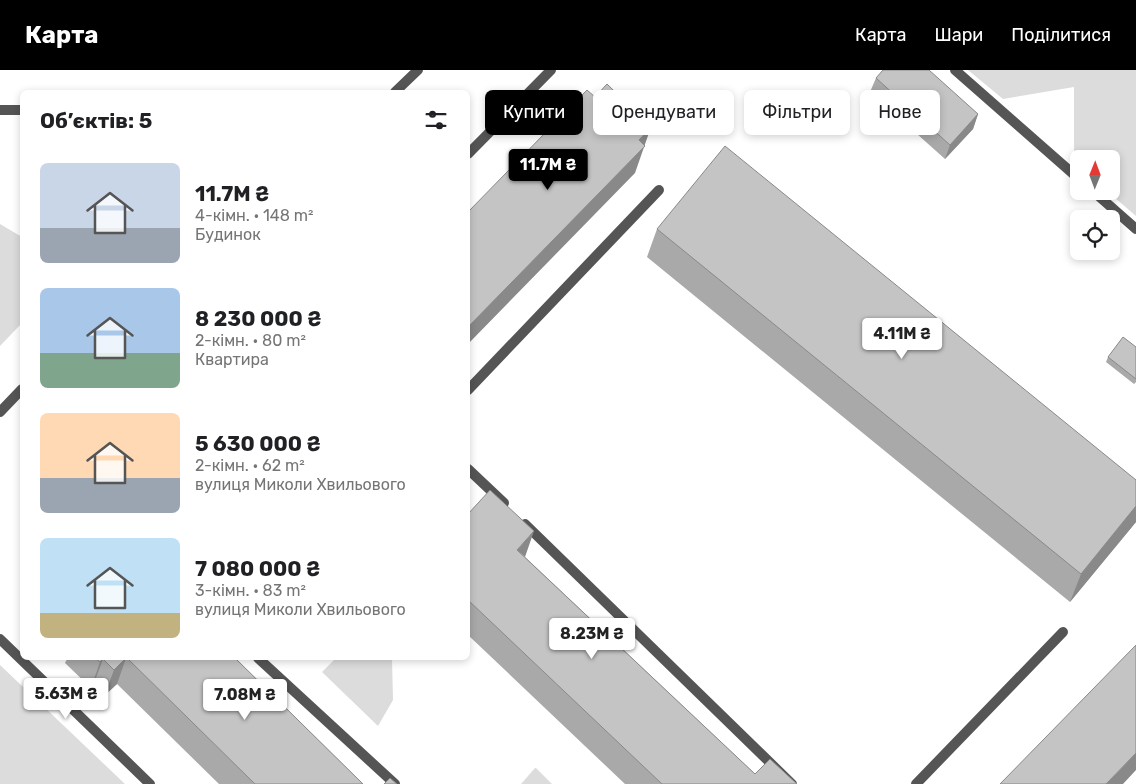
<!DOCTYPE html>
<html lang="uk">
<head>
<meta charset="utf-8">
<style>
  body { margin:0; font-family:Rubik,sans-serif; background:#f2f2f2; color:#202124; height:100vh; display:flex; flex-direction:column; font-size:19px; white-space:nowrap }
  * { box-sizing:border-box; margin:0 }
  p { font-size:16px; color:#757577 }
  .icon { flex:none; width:28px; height:28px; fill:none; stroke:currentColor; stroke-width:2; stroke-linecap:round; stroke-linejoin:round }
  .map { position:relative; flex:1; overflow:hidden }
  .panel { position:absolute; left:20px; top:20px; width:450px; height:570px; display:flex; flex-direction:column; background:#fff; border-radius:8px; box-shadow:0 2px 8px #0003 }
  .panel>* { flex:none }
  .banner { position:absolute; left:485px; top:20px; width:475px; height:45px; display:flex; gap:10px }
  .needle { width:32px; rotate:1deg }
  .buttons { position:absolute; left:1070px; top:80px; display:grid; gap:10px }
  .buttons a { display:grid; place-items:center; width:50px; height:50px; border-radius:8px; background:#fff; box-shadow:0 2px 8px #0003; font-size:25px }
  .price { position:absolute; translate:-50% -42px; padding:0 11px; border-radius:5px; background:#fff; color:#222; font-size:16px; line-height:32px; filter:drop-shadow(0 1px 2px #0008) }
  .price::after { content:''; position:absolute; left:50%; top:30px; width:15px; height:11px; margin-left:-8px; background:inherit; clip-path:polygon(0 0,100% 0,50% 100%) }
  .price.active { background:#000; color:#fff }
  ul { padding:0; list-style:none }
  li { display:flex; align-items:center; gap:15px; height:125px; padding:0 20px }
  li span { display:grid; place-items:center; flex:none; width:140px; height:100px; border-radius:8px; color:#555 }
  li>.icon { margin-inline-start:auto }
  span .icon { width:60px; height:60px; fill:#fffc; stroke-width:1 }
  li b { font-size:21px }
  h2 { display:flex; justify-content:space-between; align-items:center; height:60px; padding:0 20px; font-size:21px }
  .chip { padding:0 18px; border-radius:8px; background:#fff; box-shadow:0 2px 8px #0003; font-size:18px; line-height:45px }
  .chip.active { background:#000; color:#fff }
  header { display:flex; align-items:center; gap:30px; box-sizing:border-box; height:70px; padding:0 25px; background:#000; color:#fff }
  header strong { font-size:24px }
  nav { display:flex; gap:28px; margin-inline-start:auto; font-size:18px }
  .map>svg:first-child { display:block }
  .green { fill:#dcdcdc }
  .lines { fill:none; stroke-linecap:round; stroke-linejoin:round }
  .service { stroke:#555; stroke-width:10 }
  .minor { stroke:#555; stroke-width:10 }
  .wall { fill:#a9a9a9 }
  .shaded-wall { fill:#898989 }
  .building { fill:#c4c4c4; stroke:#898989 }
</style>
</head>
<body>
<header>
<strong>Карта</strong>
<nav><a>Карта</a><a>Шари</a><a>Поділитися</a></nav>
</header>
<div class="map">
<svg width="1136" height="714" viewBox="0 0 1136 714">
  <rect width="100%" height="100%" fill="#fff"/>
  <path class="green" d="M 968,0 L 1136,0 L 1136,146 L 1107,121 L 1111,121 L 1111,89 L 1079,89 L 1079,98 L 1074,94 L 1074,17 L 1003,29 Z
    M 0,154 L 22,167 L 22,253 L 0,276 Z
    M 336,588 L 392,588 L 393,630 L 378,656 L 322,602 Z
    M 0,595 L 125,714 L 0,714 Z
    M 535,698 L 536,698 L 552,714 L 521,714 Z"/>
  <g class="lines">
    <path class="service" d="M 955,0 L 1079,109
      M 0,40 L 22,40
      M 468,84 L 551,0
      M 1093,121 L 1136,159
      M 468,320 L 659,120
      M 468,399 L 504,433
      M 525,454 L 792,714
      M 258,588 L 395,714
      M 916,714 L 1063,562"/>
    <path class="minor" d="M 395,22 L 418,0
      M 0,342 L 22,319
      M 0,569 L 150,714"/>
  </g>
  <path class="wall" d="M 876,8 L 978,44 L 973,59 L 945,89 L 870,22 Z
    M 657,159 L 1136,410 L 1136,452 L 1070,532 L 647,187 Z
    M 1136,277 L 1136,312 L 1134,314 L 1106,292 L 1108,287 Z
    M 468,444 L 525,487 L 755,704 L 797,714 L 625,714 L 468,565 Z
    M 65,588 L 235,588 L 363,714 L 219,714 L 117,614 L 104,626 L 93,616 L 91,618 L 65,593 L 67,589 Z"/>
  <path class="shaded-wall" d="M 978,44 L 973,59 L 945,89 L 950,75 Z
    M 651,57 L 635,103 L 468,274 L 468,257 L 639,70 Z
    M 1136,436 L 1136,452 L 1070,532 L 1081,504 Z
    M 534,461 L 525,487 L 517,480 Z
    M 126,588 L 117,614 L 104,626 L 114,600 Z
    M 103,589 L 93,616 L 91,618 L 100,592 Z
    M 1136,683 L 1136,700 L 1123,714 L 1106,714 Z"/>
  <path class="building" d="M 883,0 L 929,0 L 978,44 L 950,75 L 876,8 Z
    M 607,14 L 651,57 L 639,70 L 645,76 L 468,257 L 468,142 L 587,20 L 595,27 Z
    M 725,76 L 1136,410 L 1136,436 L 1081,504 L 657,159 Z
    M 1123,267 L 1136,277 L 1136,309 L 1108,287 Z
    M 490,420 L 534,461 L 517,480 L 755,704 L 770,689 L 797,714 L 662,714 L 468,530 L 468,444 Z
    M 1136,575 L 1136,683 L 1106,714 L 1000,714 Z
    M 95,588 L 126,588 L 114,600 L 103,589 L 100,592 Z
    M 127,588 L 235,588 L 363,714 L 255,714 Z
    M 390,708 L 397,714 L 384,714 Z"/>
</svg>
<div class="buttons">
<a><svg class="needle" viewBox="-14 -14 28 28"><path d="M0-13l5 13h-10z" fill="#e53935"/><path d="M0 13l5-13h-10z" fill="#757577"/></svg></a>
<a><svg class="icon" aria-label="locate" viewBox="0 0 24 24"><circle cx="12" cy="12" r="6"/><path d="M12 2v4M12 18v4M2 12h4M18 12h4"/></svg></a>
</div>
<b class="price active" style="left:548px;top:121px">11.7M ₴</b>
<b class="price" style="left:902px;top:290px">4.11M ₴</b>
<b class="price" style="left:592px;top:590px">8.23M ₴</b>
<b class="price" style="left:66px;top:650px">5.63M ₴</b>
<b class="price" style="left:245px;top:651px">7.08M ₴</b>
<div class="banner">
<a class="chip active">Купити</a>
<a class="chip">Орендувати</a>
<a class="chip">Фільтри</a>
<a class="chip">Нове</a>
</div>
<section class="panel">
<h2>Об’єктів: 5<svg class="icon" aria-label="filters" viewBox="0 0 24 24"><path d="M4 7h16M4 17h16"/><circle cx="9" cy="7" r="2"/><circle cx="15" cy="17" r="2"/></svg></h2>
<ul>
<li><span style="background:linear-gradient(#c9d6e8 65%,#9aa5b1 0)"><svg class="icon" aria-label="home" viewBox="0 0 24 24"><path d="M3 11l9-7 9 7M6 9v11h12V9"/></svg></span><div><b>11.7M ₴</b><p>4-кімн. · 148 m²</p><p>Будинок</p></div></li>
<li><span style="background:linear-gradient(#a9c7e8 65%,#7fa58c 0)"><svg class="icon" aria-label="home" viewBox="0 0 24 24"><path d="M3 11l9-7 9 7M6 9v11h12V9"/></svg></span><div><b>8 230 000 ₴</b><p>2-кімн. · 80 m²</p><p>Квартира</p></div></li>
<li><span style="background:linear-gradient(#ffd9b3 65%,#9aa5b1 0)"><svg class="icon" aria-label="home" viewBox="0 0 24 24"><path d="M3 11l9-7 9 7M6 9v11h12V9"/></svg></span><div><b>5 630 000 ₴</b><p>2-кімн. · 62 m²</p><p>вулиця Миколи Хвильового</p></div></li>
<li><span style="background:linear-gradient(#bfe0f5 75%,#c2b280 0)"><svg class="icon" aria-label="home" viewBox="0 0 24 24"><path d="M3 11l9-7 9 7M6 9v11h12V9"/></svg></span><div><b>7 080 000 ₴</b><p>3-кімн. · 83 m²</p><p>вулиця Миколи Хвильового</p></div></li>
</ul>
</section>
</div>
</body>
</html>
